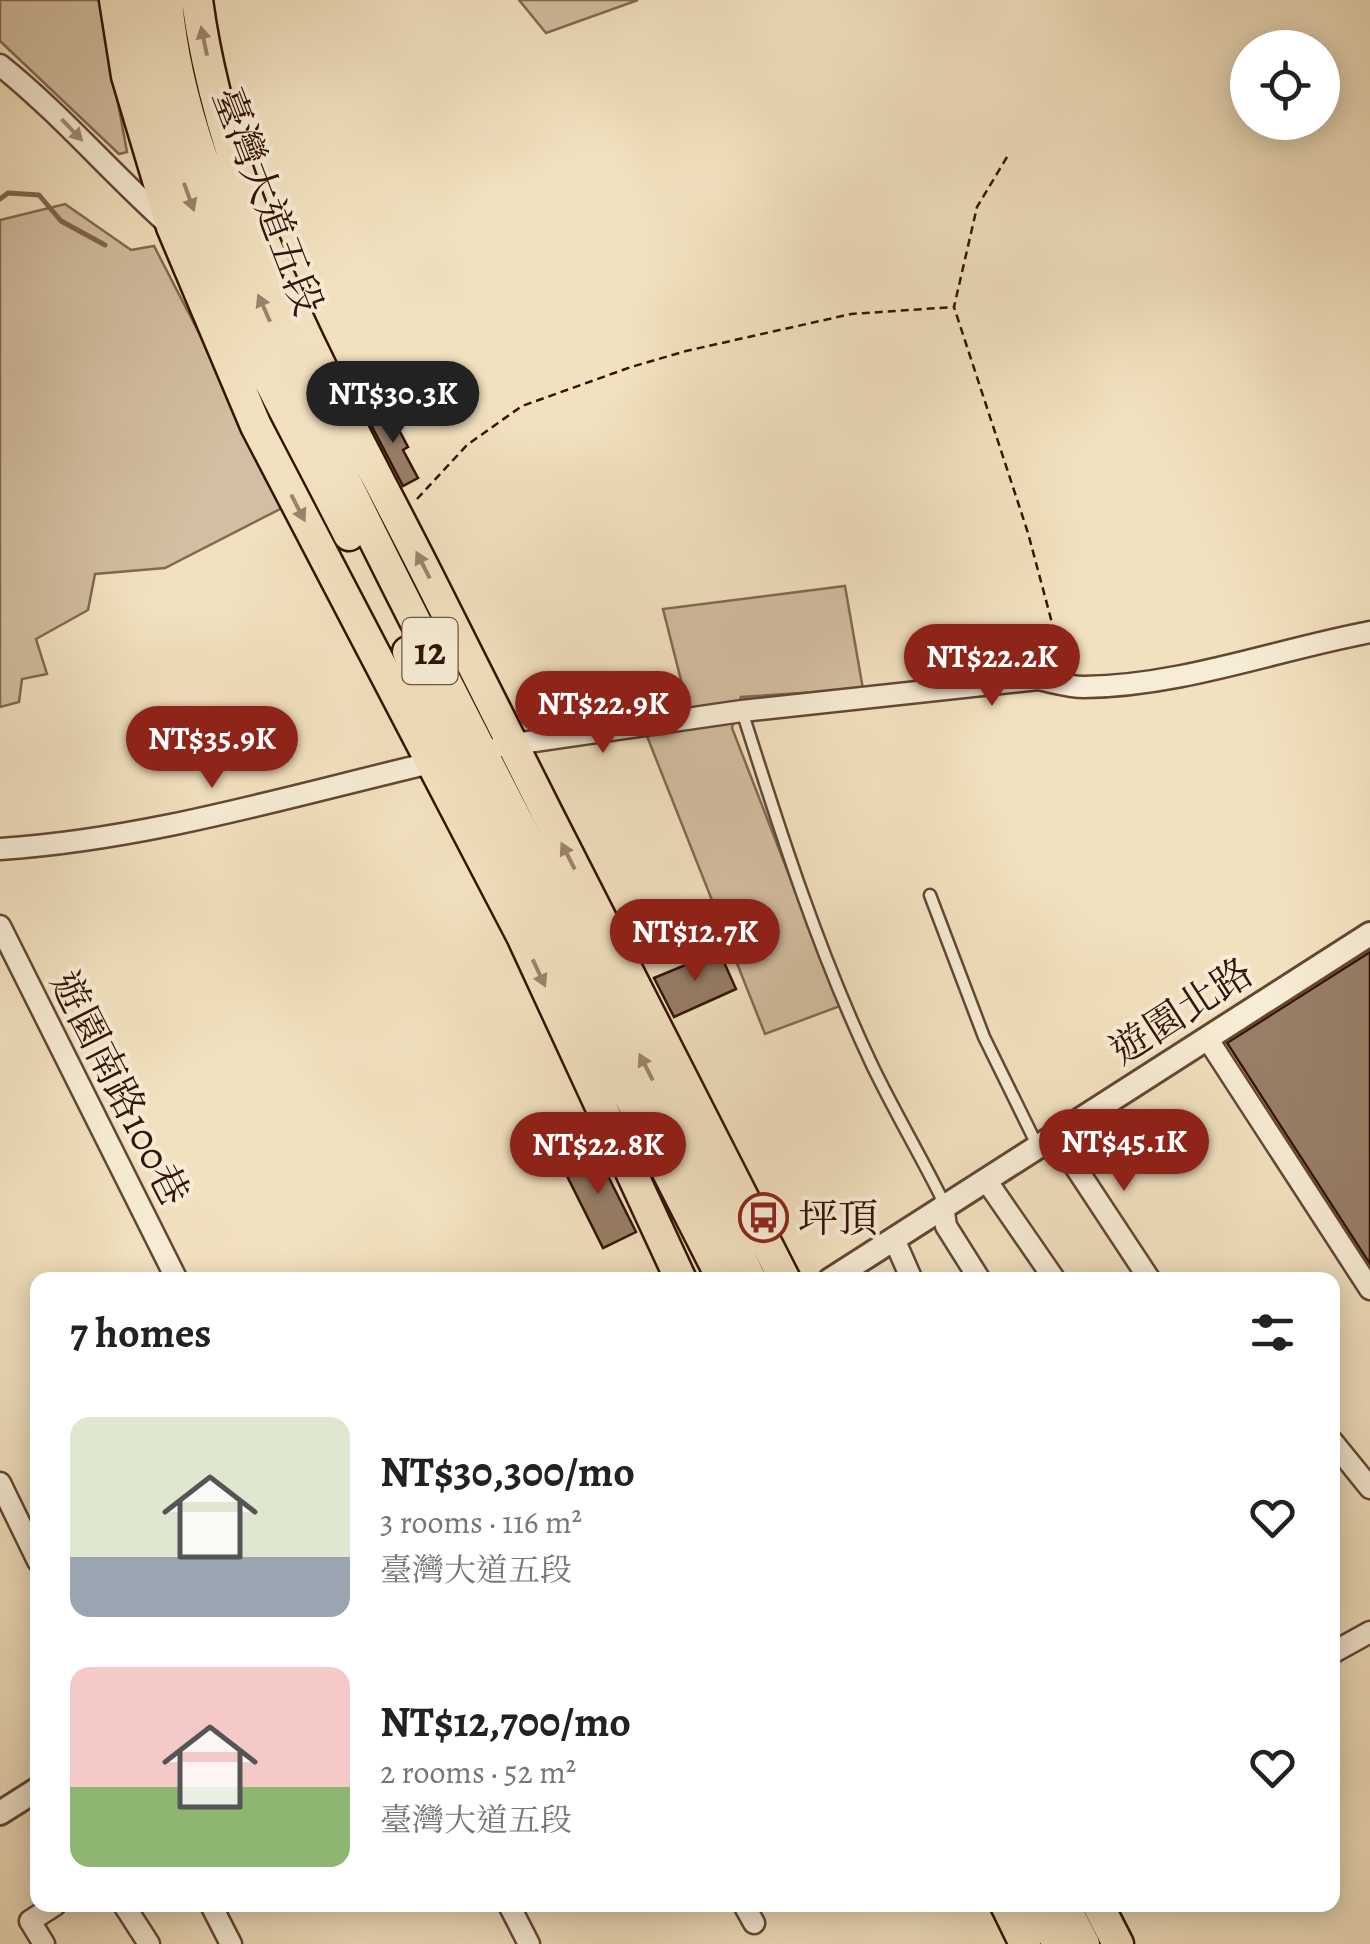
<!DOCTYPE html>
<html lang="en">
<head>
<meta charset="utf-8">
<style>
  body { margin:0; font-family:Alegreya,"Noto Serif TC",serif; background:#f2f2f2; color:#222; height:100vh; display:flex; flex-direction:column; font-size:38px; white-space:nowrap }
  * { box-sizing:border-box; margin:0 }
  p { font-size:32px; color:#767676 }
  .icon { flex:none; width:55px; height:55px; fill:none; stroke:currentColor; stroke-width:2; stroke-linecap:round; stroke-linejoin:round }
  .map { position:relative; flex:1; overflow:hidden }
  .sheet { position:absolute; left:30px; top:1272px; width:1310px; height:640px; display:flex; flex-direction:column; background:#fff; border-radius:20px; box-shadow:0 5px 25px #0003 }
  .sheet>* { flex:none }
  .tools { position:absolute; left:1230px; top:30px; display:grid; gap:20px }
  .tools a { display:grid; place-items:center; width:110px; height:110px; border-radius:50%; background:#fff; box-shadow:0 5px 25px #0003; font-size:50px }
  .price { position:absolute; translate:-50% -85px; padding:0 22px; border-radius:35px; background:#8f2418; color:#fff; font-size:32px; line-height:65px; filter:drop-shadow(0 2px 5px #0008) }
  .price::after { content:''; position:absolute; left:50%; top:60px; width:30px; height:22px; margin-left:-15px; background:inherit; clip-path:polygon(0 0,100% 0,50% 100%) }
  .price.current { background:#222; color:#fff }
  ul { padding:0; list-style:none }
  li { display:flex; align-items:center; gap:30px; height:250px; padding:0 40px }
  li span { display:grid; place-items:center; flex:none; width:280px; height:200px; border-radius:20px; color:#555 }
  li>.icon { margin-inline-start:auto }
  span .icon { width:120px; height:120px; fill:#fffc; stroke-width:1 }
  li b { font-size:42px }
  h2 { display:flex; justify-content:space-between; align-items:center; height:120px; padding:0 40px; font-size:42px }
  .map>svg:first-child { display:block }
  .green { fill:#d2bea0; stroke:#836853; stroke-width:2.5 }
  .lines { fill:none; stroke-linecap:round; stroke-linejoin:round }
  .stream { stroke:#7f654f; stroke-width:5 }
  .building { fill:#977e66; stroke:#341306; stroke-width:2.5 }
  .service-casing { stroke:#644634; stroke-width:15 }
  .minor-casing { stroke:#644634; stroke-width:25 }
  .tertiary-casing { stroke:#644634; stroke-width:28 }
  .primary-casing { stroke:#341306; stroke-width:35 }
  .path { stroke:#341306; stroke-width:2.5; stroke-dasharray:8 5; stroke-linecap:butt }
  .service { stroke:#f7ecd5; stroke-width:10 }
  .minor { stroke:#f7ecd5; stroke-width:20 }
  .tertiary { stroke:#f7ecd5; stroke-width:22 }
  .primary { stroke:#f2e1bf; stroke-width:30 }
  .oneway { fill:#9c846c }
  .oneway2 { fill:#9f8a78 }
  .labels { text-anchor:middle; stroke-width:8; stroke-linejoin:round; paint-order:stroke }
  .shield { fill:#f7ecd5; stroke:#6e5444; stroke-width:2.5 }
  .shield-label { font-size:38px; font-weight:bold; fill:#341306 }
  .street-label { font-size:40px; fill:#341306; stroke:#f7ecd5 }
  .poi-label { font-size:40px; fill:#341306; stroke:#f7ecd5; text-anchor:start }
</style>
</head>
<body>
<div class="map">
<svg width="1370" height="1944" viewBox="0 0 1370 1944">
  <rect width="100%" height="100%" fill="#f2e1bf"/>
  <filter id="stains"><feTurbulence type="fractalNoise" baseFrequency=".002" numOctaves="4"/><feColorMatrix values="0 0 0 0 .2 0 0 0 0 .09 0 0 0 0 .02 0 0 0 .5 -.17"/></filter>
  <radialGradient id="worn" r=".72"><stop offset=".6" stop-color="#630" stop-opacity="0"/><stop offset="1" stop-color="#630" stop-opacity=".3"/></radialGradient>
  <path class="green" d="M 0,0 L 99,0 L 127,152 L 119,154 L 0,41 Z
    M 519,0 L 638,0 L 546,33 Z
    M 65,204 L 131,250 L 154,246 L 288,505 L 165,568 L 95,574 L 88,610 L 36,639 L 47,674 L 22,679 L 19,702 L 0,707 L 0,220 Z
    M 845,586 L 863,689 L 741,697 L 732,728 L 840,1006 L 765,1034 L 639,716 L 686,700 L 663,609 Z"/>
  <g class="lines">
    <path class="stream" d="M 0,199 L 8,193 L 39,195 L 61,221 L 105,245"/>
  </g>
  <path class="building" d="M 388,409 L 408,447 L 403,450 L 418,478 L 403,486 L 368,419 Z
    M 719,951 L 736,989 L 674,1017 L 654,978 Z
    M 1370,952 L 1370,1264 L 1227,1043 Z
    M 593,1146 L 636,1232 L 603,1248 L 560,1162 Z"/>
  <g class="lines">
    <defs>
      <path id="service" d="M 742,711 C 780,831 818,951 872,1065 C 893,1109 918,1151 940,1195 L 943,1205
        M 930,895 L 984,1037 L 1038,1147"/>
      <path id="minor" d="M 0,65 C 61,114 111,173 169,225
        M 500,746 L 742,711 L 1038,679 C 1053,682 1069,687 1084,687 C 1181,686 1275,650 1370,632
        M 0,849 C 152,839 296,794 443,760
        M 0,926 L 177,1280
        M 1207,1038 L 1370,1289
        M 1055,1136 L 1150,1280
        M 986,1180 L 1055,1280
        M 943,1206 L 946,1226 L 980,1280
        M 894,1239 L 912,1280
        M 1332,1441 L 1370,1488
        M 0,1483 L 38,1561
        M 1332,1653 L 1370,1632
        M 124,1905 L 149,1944
        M 211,1905 L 231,1944
        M 509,1905 L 529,1944
        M 744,1905 L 754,1923
        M 44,1944 L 30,1921 L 55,1905"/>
      <path id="tertiary" d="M 830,1280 L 1370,934
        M 0,1813 L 38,1789"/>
      <path id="primary" d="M 115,0 L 127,76 L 172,227 L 256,426 L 522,936 L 681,1280
        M 144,0 C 159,194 263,365 349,535
        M 167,0 C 176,107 217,204 261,301 C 293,372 326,443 361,513 C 488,770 624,1022 751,1280
        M 197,0 C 225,212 339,398 433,586 C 549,818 666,1049 785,1280
        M 408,652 L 456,757 L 723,1280
        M 1006,1905 L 1025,1944
        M 1037,1905 L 1058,1944
        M 1064,1905 L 1084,1944
        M 1098,1905 L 1118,1944"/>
    </defs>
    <use href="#service" class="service-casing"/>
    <use href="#minor" class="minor-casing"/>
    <use href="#tertiary" class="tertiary-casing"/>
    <use href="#primary" class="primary-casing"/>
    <path class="path" d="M 1007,157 L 977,207 L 954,307 L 1028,533 L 1063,664
      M 417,499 L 467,445 L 522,406 L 631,367 L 686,351 L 851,314 L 954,307"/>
    <use href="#service" class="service"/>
    <use href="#minor" class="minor"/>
    <use href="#tertiary" class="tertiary"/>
    <use href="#primary" class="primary"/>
  </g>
  <defs><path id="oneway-solid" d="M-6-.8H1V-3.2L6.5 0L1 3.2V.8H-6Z" transform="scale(2.5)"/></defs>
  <g class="oneway">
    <use href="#oneway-solid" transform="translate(204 41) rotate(-102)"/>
    <use href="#oneway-solid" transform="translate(189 197) rotate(70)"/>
    <use href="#oneway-solid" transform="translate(264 308) rotate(-114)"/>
    <use href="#oneway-solid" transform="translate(298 508) rotate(63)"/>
    <use href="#oneway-solid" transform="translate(423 565) rotate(-117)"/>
    <use href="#oneway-solid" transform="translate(568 856) rotate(-117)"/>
    <use href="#oneway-solid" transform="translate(539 973) rotate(65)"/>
    <use href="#oneway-solid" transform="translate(646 1067) rotate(-117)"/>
  </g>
  <use class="oneway2" href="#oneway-solid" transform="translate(72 130) rotate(46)"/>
  <defs>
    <symbol id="bus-ring" viewBox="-11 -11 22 22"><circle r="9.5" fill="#f7ecd5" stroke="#8f2418" stroke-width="1.5"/><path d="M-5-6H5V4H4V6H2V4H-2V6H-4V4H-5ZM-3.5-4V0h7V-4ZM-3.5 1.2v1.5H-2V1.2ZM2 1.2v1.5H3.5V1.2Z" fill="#8f2418"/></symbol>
  </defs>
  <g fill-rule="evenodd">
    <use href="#bus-ring" x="736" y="1190" width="55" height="55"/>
  </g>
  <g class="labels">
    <rect class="shield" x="402.5" y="618" width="55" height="66" rx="8"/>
    <g class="shield-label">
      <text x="430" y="664">12</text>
    </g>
    <g class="street-label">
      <text transform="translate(268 201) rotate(69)" y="14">臺灣大道五段</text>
      <text transform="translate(1181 1011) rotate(-33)" y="14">遊園北路</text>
      <text transform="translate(120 1088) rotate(63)" y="14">遊園南路100巷</text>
    </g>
    <g class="poi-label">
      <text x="798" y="1232">坪頂</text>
    </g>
  </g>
  <rect width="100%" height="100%" filter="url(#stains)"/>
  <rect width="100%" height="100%" fill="url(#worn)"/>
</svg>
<div class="tools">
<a><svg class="icon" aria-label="locate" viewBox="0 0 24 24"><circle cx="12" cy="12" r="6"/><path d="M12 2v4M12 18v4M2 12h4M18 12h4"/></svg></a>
</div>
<b class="price current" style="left:393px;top:446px">NT$30.3K</b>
<b class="price" style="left:992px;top:709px">NT$22.2K</b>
<b class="price" style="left:603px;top:756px">NT$22.9K</b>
<b class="price" style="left:212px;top:791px">NT$35.9K</b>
<b class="price" style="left:695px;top:984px">NT$12.7K</b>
<b class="price" style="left:1124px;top:1194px">NT$45.1K</b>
<b class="price" style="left:598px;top:1197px">NT$22.8K</b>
<section class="sheet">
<h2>7 homes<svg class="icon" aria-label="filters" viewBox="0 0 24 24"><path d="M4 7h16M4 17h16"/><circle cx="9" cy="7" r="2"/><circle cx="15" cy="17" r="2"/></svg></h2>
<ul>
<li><span style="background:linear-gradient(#dfe7d0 70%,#9aa5b1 0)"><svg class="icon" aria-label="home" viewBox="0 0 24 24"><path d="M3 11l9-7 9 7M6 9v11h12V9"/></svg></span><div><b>NT$30,300/mo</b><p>3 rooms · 116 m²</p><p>臺灣大道五段</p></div><svg class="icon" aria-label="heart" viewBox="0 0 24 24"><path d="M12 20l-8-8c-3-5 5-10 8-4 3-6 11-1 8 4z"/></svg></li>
<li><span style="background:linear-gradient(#f6c9c9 60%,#8fb573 0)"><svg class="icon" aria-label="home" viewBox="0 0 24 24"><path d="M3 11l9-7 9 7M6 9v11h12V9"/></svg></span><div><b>NT$12,700/mo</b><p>2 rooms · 52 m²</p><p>臺灣大道五段</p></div><svg class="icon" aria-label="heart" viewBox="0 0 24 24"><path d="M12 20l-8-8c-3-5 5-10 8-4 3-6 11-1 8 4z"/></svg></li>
</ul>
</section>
</div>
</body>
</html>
